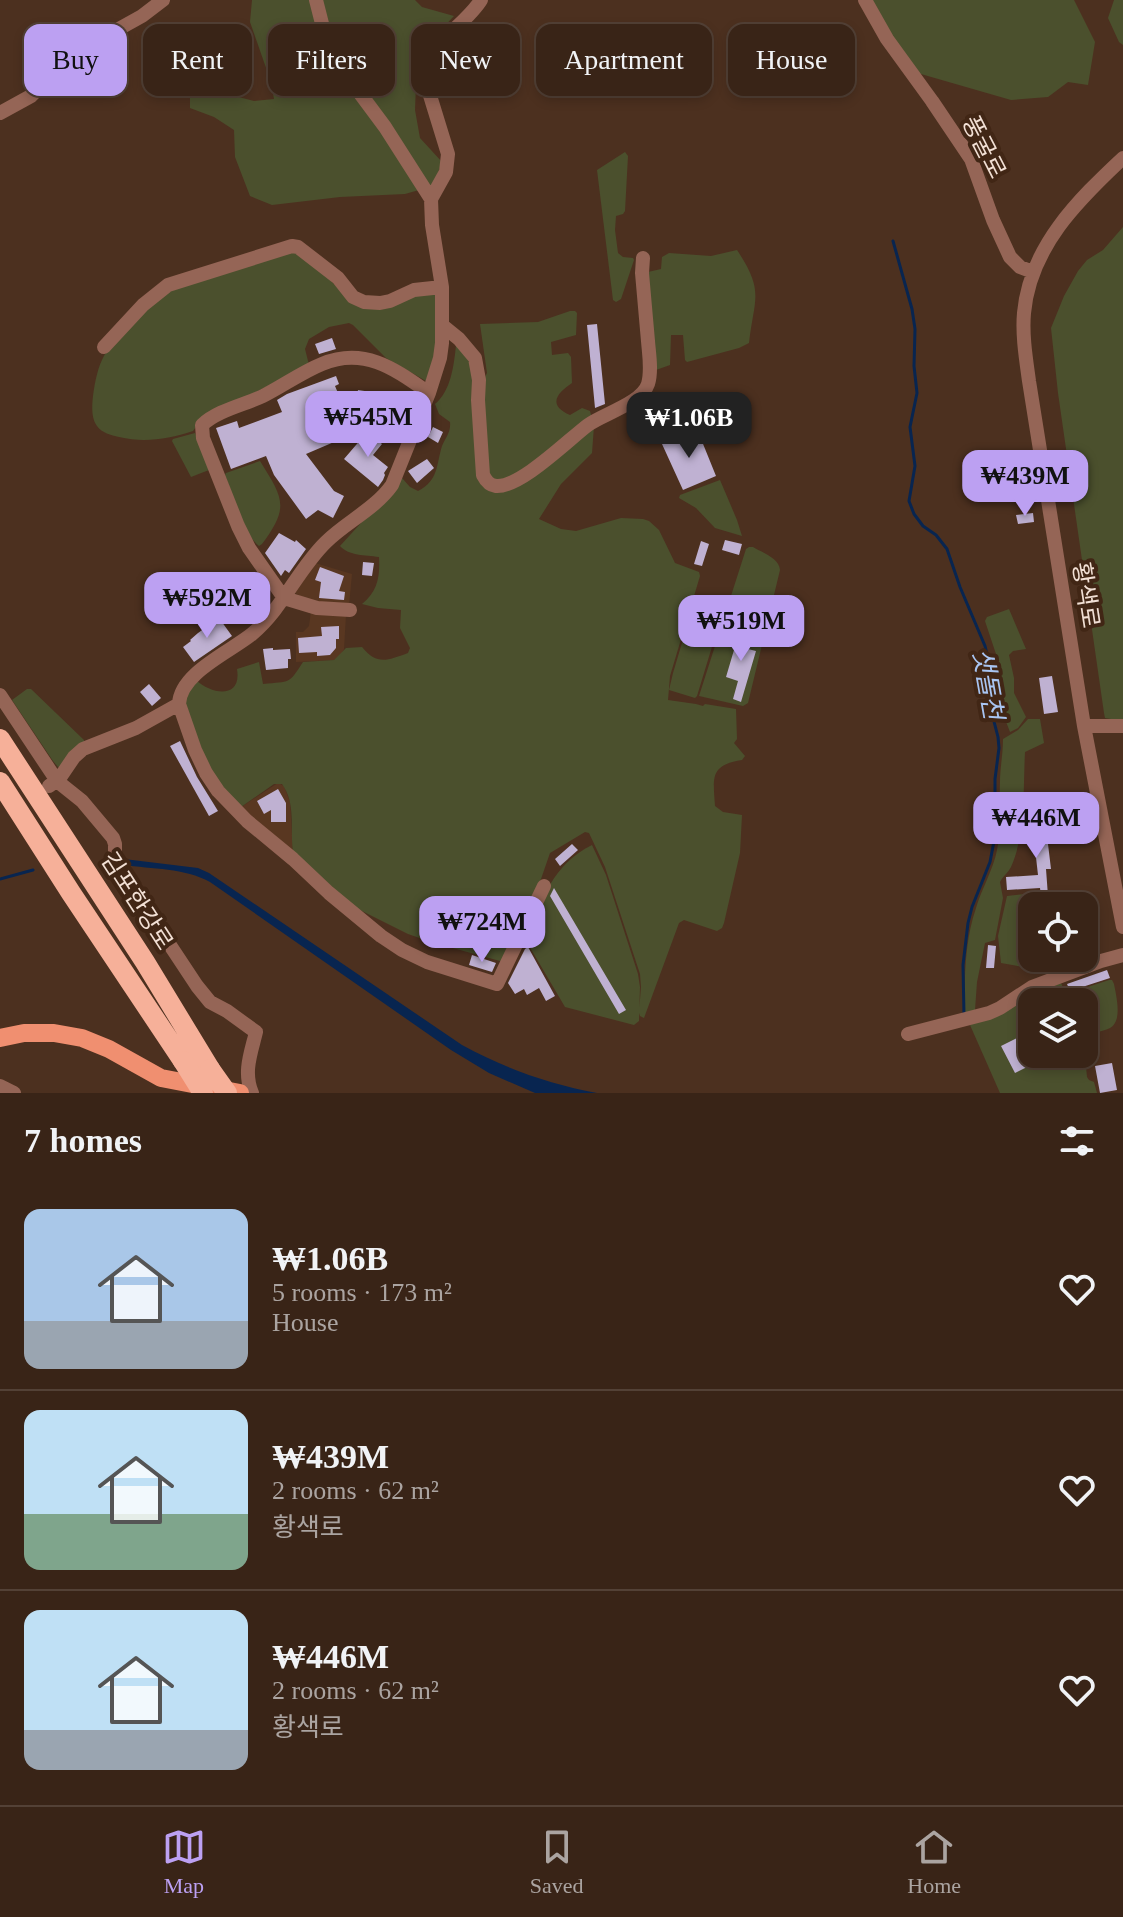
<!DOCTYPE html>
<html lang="en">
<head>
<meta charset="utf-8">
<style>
  body { margin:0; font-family:"Times New Roman","Noto Sans KR",serif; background:#443024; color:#f1f3f6; height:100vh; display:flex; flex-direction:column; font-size:30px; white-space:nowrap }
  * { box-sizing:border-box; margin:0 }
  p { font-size:26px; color:#aba4a1 }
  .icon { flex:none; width:44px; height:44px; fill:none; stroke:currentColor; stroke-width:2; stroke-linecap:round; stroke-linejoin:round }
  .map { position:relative; height:1093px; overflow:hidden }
  .side { display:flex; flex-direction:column; background:#392417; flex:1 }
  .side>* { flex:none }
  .guide { position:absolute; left:24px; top:24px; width:1076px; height:72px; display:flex; gap:16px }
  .buttons { position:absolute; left:1018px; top:892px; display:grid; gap:16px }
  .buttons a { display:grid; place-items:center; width:80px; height:80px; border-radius:16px; background:#392417; box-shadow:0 4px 12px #0003,0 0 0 2px #534136; font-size:40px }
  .price { position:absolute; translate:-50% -68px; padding:0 18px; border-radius:16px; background:#bca0f2; color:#111; font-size:26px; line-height:52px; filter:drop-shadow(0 2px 4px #0008) }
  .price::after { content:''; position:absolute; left:50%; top:48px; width:24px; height:18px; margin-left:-12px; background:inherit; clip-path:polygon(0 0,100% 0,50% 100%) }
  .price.current { background:#222; color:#fff }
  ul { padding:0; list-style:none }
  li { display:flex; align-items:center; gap:24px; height:200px; padding:0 24px }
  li+li { border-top:2px solid #534136 }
  li span { display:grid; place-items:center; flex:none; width:224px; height:160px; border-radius:16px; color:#555 }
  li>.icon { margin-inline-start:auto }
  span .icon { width:96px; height:96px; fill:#fffc; stroke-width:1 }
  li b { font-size:34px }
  h2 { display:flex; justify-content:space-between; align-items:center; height:96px; padding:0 24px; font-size:34px }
  .chip { padding:0 28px; border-radius:16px; background:#392417; box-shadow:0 4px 12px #0003,0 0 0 2px #534136; font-size:28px; line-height:72px }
  .chip.current { background:#bca0f2; color:#111 }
  .tab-bar { display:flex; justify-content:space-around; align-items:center; height:112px; border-top:2px solid #534136; background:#392417; font-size:22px; color:#aba4a1 }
  .tab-bar a { display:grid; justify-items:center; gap:4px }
  .tab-bar .current { color:#bca0f2 }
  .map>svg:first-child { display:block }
  .built { fill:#593721 }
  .green { fill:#4b502d }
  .water { fill:#082550 }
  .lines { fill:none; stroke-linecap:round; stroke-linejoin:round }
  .stream { stroke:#082550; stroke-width:3 }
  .building { fill:#bfb1d2 }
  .minor { stroke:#956556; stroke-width:14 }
  .major { stroke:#f08f70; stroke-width:18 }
  .highway { stroke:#f6b099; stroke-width:20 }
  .highway-bridge { stroke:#f6b099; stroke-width:20 }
  .labels { text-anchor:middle; stroke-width:8; stroke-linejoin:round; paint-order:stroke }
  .street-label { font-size:24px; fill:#f2e0d5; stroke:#412615 }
  .water-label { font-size:26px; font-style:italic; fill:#a9c5f2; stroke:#412615 }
</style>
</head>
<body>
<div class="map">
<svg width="1123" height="1093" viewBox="0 0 1123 1093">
  <rect width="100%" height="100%" fill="#4c301f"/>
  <path class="built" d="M 315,563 L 352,574 L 349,606 L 324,605 L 302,597 L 295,593 Z
    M 311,611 L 346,615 L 344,649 L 341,655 L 334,660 L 296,662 L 296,632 L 303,632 L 309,626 Z
    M 278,783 L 284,786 L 290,802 L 293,851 L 241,807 Z"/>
  <path class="green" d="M 252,0 L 415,0 L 422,7 L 454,16 L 436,35 L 416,85 L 415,110 L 420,138 L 442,162 L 433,186 L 405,194 L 340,197 L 272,205 L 250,196 L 235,157 L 234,130 L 214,117 L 190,108 L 190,90 L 208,89 L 254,101 L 274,99 L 271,82 L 250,22 Z
    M 870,0 L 1074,0 L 1095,42 L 1088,85 L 1068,82 L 1048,97 L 1011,100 L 914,72 Z
    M 1114,0 L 1123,0 L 1123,45 L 1119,42 L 1108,18 Z
    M 625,152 L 628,156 L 625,211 L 623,214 L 616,216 L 615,230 L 618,253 L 623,257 L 633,258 L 634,260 L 621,299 L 616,302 L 613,300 L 597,170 Z
    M 1123,227 L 1123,721 L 1105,718 L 1104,713 L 1058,393 L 1051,328 L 1064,296 L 1078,271 L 1087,260 L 1103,250 Z
    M 737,250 C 765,292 754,298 749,343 L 739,348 L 687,362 L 685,360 L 683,335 L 671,335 L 670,365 L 656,370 L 648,272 L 661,269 L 662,257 L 669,253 L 711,256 Z
    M 295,251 L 322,272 L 348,298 L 411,296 L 436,293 L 438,348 L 426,381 L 386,358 L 353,325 L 349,323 L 329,327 L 309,339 L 305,349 L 309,365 L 201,420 L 193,431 C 168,439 145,443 119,437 C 111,435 102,433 97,426 C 91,418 92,405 93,396 C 95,381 98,366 105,354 L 162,292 Z
    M 570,311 L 575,311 L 577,313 L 576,335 L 551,342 L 552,355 L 568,353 L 571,357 L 572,383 C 557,393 547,405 570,415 L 582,408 L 590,411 L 594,426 L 592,453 L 561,484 L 539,519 L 561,529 L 576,531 L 621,518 L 643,519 L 649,521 L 659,530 L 675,563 L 699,572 L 700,576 L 670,676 L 668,700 L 696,704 L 703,706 L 705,704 L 736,709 L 737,739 L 734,743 L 745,756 L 742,760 C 710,765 713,777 715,806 L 723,812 L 742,815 L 740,853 L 724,923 L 722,928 L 717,931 L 684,920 L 679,923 L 644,1018 L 640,1016 L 639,1012 L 641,987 L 640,974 L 605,867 L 589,833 L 585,832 L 550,853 L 541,879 L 504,960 L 500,961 L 431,942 L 408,934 L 362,911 L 353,906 L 293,851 C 290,828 296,803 282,784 L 274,784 L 241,807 L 213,777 L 186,711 L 184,696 L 196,680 C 212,695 242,699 237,669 L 259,662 L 263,684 C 291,681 288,685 303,662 L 334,660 L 346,648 L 362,647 C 377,665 386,661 408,653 L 410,648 L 400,628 L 401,610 L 378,608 L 362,604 C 378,591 380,576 379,557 C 365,555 349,556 340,546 L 402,478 L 410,487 L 418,491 C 439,480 436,465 442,446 C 446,437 451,432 450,422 L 439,414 L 435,404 C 451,391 454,365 456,345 L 485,377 L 487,373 L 480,324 L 538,322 Z
    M 195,433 L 209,470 L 191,477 L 172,441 L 173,439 Z
    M 260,461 C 283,498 290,507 262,544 L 259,546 C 242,532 233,495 225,475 L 226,473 Z
    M 720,480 L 737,520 L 742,536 L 715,528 L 696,508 L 679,498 L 680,495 Z
    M 749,547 L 753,547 C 763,553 779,558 780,570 L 748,703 L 743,706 L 699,696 L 746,549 Z
    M 696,596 L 719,601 L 725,604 L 697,696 L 695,698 L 669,690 L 673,673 Z
    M 1009,609 L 1026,649 L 1013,651 L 1009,655 L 1014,678 L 1014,693 L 1026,717 L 1018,728 L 1010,732 L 1005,719 L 997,657 L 985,621 L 987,617 Z
    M 27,689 L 31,689 L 84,740 L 84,742 L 61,767 L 58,767 L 53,761 L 12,700 Z
    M 1028,719 L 1040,719 L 1044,743 L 1025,752 C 1023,788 1026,834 1011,867 C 1008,873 1003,876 1000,882 L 1003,898 L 995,940 L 985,943 L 977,982 L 975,1010 L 968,1013 L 965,1012 C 964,978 965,940 976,908 C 982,888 993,870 997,850 C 1002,827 999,805 1000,782 C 1000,768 1003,754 1003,739 L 1018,730 Z
    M 592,845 L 606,875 L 638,974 L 640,987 L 639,1021 L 634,1025 L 565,1007 L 525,939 C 541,901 553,864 592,845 Z
    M 1042,892 L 1055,893 L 1057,906 L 1032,906 L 1032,958 L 1050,958 L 1047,968 L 1041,970 L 1001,963 L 998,936 L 1007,896 Z
    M 1109,980 L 1112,980 L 1114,984 C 1116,995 1123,1021 1110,1028 C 1103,1032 1092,1032 1084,1034 L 1084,1002 L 1032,1002 L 1032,1054 L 1084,1054 L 1084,1046 L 1087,1077 L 1089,1080 L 1094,1082 L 1097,1093 L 1000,1093 L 970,1025 L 1027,994 L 1061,983 L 1066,994 Z"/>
  <path class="water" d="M 124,859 L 198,868 L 209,873 L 462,1045 C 504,1068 549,1084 597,1093 L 535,1093 L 489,1073 L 451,1050 L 210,882 C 185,868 152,869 123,865 L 121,862 Z"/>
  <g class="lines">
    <path class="stream" d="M 893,241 L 912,309 L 915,329 L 914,366 L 917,393 L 910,427 L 915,466 L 909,501 L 914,514 L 923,526 L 936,535 L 947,549 L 960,587 L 985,646 L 989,662 L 990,706 L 998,737 L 999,748 L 995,779 L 995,836 L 990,862 L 972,907 L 968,923 L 963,965 L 964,1015
      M 0,879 L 33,870"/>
  </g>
  <path class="building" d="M 597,324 L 605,404 L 595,408 L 587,325 Z
    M 332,338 L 336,349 L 319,354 L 315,344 Z
    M 336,376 L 339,384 L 335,386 L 352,426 L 338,432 L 341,439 L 306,454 L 334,491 L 344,496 L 333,518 L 318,510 L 306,519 L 274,475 L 266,456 L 231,469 L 216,428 L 237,421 L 239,428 L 282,412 L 277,400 L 287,394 Z
    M 358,390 L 391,395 L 389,409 L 395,410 L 393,420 L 379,418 L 381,415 L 376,417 L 354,413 Z
    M 433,427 L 443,432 L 438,443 L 428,437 Z
    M 697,429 L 716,476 L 683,490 L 662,444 Z
    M 368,431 L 382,444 L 373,455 L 388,467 L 384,473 L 385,475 L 383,480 L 378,487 L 344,459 Z
    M 427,459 L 434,468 L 417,483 L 408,471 Z
    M 1033,513 L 1034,522 L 1018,524 L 1016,515 Z
    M 279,533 L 295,542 L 296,540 L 306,549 L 289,573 L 285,570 L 281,576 L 265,553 Z
    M 725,540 L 742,544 L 739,555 L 722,550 Z
    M 701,541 L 709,544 L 702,566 L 694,564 Z
    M 363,562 L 374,563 L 372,576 L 362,575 Z
    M 320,567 L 344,576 L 339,591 L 345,592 L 344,600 L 319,598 L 321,582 L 315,580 Z
    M 257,576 L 261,584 L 256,586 L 267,604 L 253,619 L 249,612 L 246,614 L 236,596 L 234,598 L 230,590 Z
    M 219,618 L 232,636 L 194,662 L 183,647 L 191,641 L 190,640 L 198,633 Z
    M 742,623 L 751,626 L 744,648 L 756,651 L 741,702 L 733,699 L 738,681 L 726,677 Z
    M 339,626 L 339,639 L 336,639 L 336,648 L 330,655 L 317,656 L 317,652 L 299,653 L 298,638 L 322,636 L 321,627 Z
    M 273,648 L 273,650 L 290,649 L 291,659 L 288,659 L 288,668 L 266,670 L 263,649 Z
    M 1052,676 L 1058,712 L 1044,714 L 1039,678 Z
    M 149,684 L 161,698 L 152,706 L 140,692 Z
    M 180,741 L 197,777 L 218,811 L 209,816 L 170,746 Z
    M 278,789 L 286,803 L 286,822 L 271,822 L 271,810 L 264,814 L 257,801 Z
    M 1044,811 L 1051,869 L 1046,869 L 1048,896 L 1041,896 L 1040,888 L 1007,890 L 1006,877 L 1038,875 L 1031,813 Z
    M 572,844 L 578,850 L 560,866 L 555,859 Z
    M 554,888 L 626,1010 L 619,1014 L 550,896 Z
    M 988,945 L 996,946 L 994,968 L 986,968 Z
    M 528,947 L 555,996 L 546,1001 L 539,988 L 527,995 L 524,989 L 515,994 L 508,983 L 525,949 Z
    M 472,955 L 496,963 L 492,972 L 469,965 Z
    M 1107,970 L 1110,978 L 1070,991 L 1067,984 Z
    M 1019,1037 L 1033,1064 L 1015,1073 L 1001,1046 Z
    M 1112,1063 L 1117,1090 L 1100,1093 L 1095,1066 Z"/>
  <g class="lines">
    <path class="minor" d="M 316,0 L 331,59 L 338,70 L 359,92 L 385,127 L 431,199
      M 865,0 L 887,39 L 932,101 L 971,159 L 993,220 L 1010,257 L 1020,267 L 1033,272
      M 0,113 L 31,96 L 61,66 L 97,41 L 142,16 L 163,0
      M 1123,158 C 1078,200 1030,247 1024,313 C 1022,335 1026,359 1029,381 L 1084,726 L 1123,927
      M 443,326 L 459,339 L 475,358 L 479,380 L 478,400 L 483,475 C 486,481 489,485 496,486 C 520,488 568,440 588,425 C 603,414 642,403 648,384 C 652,371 649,354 648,341 C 646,319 644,296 642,273 L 643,258
      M 104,347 L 143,305 L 168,285 L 292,246 L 298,247 L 338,278 L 353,297 L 364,302 L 380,303 L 390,301 L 414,290 L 442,287
      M 350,610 L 317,608 L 284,598 L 249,548 L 238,526 L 203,438 L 202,425 C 218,410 244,405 263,396 C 283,386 302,372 322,364 C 365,346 396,370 429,393
      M 0,695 L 57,781 L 82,801 L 113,838 L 115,844 L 115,862 L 197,986 L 210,1002 L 227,1011 L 256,1032 C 251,1053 243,1072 252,1093
      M 179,704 L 195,750 L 206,773 L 218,791 L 247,821 L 293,859 L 329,893 L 381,936 L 402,950 L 427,962 L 497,984 L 544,886
      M 1084,726 L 1123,726
      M 49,786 L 59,779 L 74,757 L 83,749 L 136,728 L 179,704 C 180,673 230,652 252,634 C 283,608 298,569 326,542 C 346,522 375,509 392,485 L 429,393 L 440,358 L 442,343 L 442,287 L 432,225 L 431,199 L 446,172 L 448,154 L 424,76 C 424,47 466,25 481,0
      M 908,1034 L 989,1013 L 1000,1008 L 1032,987 L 1101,961 L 1123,955
      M 0,1086 L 14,1093"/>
    <path class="major" d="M 0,1038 L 24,1033 L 54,1033 L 82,1038 L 109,1049 L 161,1078 L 240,1093"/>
    <path class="highway" d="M 0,739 L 145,962 L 210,1069
      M 0,782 L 71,893 L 183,1061"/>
    <path class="highway-bridge" d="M 183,1061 L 203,1093
      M 210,1069 L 227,1093"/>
  </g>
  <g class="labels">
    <g class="street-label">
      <text transform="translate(984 147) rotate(63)" y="8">풍굴로</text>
      <text transform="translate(1086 595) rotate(81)" y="8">황색로</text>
      <text transform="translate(137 901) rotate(57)" y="8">김포한강로</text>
    </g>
    <g class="water-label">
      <text transform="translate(988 684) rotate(80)" y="9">샛돌천</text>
    </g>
  </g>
</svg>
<div class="buttons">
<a><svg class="icon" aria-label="locate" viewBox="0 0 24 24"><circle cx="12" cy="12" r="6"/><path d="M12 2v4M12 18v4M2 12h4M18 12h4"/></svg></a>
<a><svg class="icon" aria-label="layers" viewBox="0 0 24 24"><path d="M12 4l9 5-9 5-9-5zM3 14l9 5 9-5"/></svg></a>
</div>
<b class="price" style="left:368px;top:459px">₩545M</b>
<b class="price current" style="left:689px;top:460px">₩1.06B</b>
<b class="price" style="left:1025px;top:518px">₩439M</b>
<b class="price" style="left:207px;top:640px">₩592M</b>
<b class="price" style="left:741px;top:663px">₩519M</b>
<b class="price" style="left:1036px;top:860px">₩446M</b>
<b class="price" style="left:482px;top:964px">₩724M</b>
<div class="guide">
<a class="chip current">Buy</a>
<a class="chip">Rent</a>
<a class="chip">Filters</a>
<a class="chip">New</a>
<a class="chip">Apartment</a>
<a class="chip">House</a>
</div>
</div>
<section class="side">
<h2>7 homes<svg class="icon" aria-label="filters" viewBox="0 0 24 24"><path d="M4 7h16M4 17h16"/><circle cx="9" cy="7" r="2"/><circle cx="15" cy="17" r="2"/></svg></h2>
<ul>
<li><span style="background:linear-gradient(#a9c7e8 70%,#9aa5b1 0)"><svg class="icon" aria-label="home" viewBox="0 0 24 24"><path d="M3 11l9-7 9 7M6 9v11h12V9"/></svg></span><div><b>₩1.06B</b><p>5 rooms · 173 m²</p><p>House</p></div><svg class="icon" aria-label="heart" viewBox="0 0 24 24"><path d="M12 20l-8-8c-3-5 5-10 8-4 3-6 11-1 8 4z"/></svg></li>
<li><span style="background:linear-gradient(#bfe0f5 65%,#7fa58c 0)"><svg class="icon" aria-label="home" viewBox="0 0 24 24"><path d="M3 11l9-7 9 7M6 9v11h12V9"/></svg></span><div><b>₩439M</b><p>2 rooms · 62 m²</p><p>황색로</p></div><svg class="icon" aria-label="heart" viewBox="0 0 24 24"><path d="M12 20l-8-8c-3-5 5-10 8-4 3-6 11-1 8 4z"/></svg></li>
<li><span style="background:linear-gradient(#bfe0f5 75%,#9aa5b1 0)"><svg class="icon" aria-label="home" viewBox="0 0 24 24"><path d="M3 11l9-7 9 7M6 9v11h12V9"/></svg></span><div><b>₩446M</b><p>2 rooms · 62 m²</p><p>황색로</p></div><svg class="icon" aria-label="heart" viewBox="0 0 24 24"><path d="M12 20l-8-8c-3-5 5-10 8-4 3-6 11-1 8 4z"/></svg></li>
</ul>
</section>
<nav class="tab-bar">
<a class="current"><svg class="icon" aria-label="map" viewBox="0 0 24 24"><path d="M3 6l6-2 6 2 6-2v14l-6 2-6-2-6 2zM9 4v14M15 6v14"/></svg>Map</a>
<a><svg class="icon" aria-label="saved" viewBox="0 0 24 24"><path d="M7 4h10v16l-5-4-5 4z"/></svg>Saved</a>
<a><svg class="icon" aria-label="home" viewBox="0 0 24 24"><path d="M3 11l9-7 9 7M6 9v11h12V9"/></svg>Home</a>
</nav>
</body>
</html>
